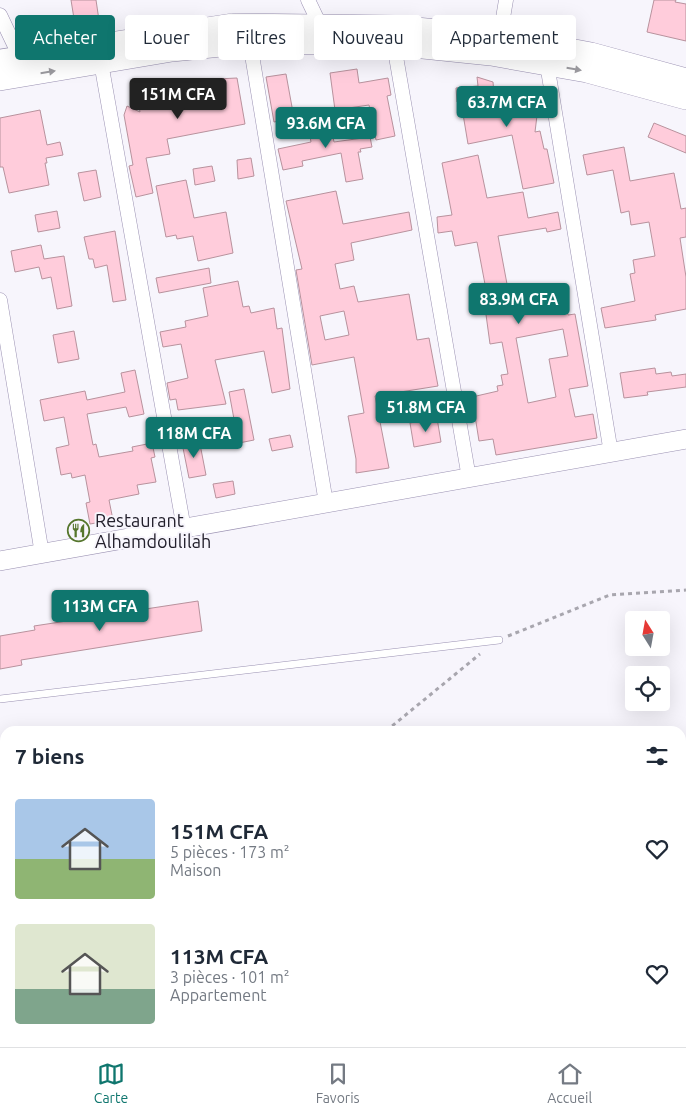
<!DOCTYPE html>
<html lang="fr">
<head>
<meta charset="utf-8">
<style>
  body { margin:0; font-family:Ubuntu,sans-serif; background:#f6f6f7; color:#1f2937; height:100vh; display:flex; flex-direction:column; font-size:19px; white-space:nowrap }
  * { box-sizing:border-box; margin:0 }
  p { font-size:16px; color:#747a83 }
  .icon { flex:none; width:28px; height:28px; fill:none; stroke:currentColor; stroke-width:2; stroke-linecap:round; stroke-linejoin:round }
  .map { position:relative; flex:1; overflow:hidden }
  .panel { position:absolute; left:0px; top:726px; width:686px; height:321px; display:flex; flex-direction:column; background:#fff; border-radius:15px 15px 0 0; box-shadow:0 5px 20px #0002 }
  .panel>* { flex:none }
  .hud { position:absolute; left:15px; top:15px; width:656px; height:45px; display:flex; gap:10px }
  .needle { width:32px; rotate:349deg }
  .tools { position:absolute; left:625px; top:611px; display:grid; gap:10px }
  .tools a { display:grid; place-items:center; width:45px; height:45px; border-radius:5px; background:#fff; box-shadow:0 5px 20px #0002; font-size:25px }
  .price { position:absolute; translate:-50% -42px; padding:0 11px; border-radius:5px; background:#0f766e; color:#fff; font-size:16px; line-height:32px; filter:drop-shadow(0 1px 2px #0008) }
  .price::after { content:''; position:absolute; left:50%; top:30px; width:15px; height:11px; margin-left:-8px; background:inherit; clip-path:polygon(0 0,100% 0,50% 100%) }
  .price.selected { background:#222; color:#fff }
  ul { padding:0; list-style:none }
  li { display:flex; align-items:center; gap:15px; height:125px; padding:0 15px }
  li span { display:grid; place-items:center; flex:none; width:140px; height:100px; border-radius:5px; color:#555 }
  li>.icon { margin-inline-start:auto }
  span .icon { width:60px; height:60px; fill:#fffc; stroke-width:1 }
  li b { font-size:21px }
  h2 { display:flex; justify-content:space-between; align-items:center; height:60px; padding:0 15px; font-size:21px }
  .pill { padding:0 18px; border-radius:5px; background:#fff; box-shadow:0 5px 20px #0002; font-size:18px; line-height:45px }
  .pill.selected { background:#0f766e; color:#fff }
  .menu { display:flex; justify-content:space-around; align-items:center; height:70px; border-top:1px solid #e0e1e3; background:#fff; font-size:14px; color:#747a83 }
  .menu a { display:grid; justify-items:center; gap:2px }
  .menu .selected { color:#0f766e }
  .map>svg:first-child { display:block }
  .building { fill:#ffccdb; stroke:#b8929d; fill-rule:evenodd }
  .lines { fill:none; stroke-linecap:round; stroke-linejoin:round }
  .lane-casing { stroke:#9a91b2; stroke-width:8 }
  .street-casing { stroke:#9a91b2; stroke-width:15 }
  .secondary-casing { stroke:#9a91b2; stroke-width:20 }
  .primary-casing { stroke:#9a91b2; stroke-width:22 }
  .path { stroke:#a8a6ae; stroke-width:3; stroke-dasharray:4 4; stroke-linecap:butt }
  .lane { stroke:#fff; stroke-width:7 }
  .street { stroke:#fff; stroke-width:14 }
  .secondary { stroke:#fff; stroke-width:19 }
  .primary { stroke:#fff; stroke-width:21 }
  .oneway { fill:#9c9ba0 }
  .labels { text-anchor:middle; stroke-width:4; stroke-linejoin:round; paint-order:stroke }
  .poi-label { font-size:18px; fill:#23202c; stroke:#f7f5fc; text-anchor:start }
</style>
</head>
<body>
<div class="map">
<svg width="686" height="1047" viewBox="0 0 686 1047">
  <rect width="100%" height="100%" fill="#f7f5fc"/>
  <path class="building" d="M 71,0 L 96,0 L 100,27 L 76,31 Z
    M 654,0 L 676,0 L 675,2 L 686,4 L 686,41 L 647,32 Z
    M 357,69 L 359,83 L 388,78 L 391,95 L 387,96 L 395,136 L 376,140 L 369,105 L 335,110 L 330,73 Z
    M 286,74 L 294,118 L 274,122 L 266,77 Z
    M 477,77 L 493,82 L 494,94 L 539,99 L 535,132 L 540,131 L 544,149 L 547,149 L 554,183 L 523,189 L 512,135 L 468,144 L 461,102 L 457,102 L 456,88 L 478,86 Z
    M 237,78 L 245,124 L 167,139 L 170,154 L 146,158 L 153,193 L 136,197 L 129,166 L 133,165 L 124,115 L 127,106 L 140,112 L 137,94 L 176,88 L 175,81 Z
    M 40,110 L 47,145 L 60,142 L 63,155 L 46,158 L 47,163 L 45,163 L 49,185 L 9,193 L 3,167 L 0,167 L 0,118 Z
    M 329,116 L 334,142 L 370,137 L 372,147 L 360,149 L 361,152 L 358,152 L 363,179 L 346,182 L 341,153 L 302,161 L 303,166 L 283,170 L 278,149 L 311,142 L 307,120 Z
    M 654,123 L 686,136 L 686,153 L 648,137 Z
    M 624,147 L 630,181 L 674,173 L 681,209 L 686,208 L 686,237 L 680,238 L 686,277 L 686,309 L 655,315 L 656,320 L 605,328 L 601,308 L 635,301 L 630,274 L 635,273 L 633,260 L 655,256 L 649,222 L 631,225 L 629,211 L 621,213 L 613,170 L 587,175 L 583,155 Z
    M 478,155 L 487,198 L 523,192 L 528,218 L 558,212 L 561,229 L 547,232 L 546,228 L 498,236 L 510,300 L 562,289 L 568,315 L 575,314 L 588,386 L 569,389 L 575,417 L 593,414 L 597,438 L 496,455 L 493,439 L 479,441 L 472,397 L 498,391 L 497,386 L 503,385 L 501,375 L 508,374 L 502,342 L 490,344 L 484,300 L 488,300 L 477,242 L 455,246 L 452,231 L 438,233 L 437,217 L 452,215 L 442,163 ZM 563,329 L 568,356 L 549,359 L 556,397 L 528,403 L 516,338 Z
    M 251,158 L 254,176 L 238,179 L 237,160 Z
    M 212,166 L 215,181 L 195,185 L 193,169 Z
    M 96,170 L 101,197 L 84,201 L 78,173 Z
    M 186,180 L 194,218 L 226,212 L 233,253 L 198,261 L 193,236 L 177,239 L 176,235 L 166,237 L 156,186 Z
    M 336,191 L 343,224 L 409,212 L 412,230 L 351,243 L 354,260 L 335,264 L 340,289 L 354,286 L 358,302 L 409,294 L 417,340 L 429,338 L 438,386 L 375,396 L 389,468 L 356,473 L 356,459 L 348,416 L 364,413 L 354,357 L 312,365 L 296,270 L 302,269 L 286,201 ZM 344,311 L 349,335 L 325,340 L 320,316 Z
    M 57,211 L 60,228 L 38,232 L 35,215 Z
    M 115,231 L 126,300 L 113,302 L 107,265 L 95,268 L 93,259 L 89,259 L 84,237 Z
    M 41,245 L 44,259 L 64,256 L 72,306 L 57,309 L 51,277 L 42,279 L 39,267 L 15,272 L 11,251 Z
    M 209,268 L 211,283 L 159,293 L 156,278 Z
    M 238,281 L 243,307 L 249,306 L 251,313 L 274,308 L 277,329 L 282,328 L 290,389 L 272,393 L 264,351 L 215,360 L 226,404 L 178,410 L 176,399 L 170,400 L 167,383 L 188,378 L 181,344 L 163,347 L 160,332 L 186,327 L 185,321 L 208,316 L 203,288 Z
    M 74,331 L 79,359 L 58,363 L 53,335 Z
    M 655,368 L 656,374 L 671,372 L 672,376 L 686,374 L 686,387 L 647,392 L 648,395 L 624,398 L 620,373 Z
    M 135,370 L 144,414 L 129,417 L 126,407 L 87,414 L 93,445 L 96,444 L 99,457 L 133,451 L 132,447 L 152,443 L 155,457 L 151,458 L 156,482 L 137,485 L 139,494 L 109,500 L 113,520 L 90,524 L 86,503 L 90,502 L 85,475 L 72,478 L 71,473 L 61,475 L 56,448 L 69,445 L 64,417 L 44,421 L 40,400 L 85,391 L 87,400 L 125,392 L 121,373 Z
    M 244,389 L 254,440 L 219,447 L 216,434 L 236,430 L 229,392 Z
    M 437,418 L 441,442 L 414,447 L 410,423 Z
    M 290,435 L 293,447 L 272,451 L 269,439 Z
    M 199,439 L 206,475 L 189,478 L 182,443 Z
    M 233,481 L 235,494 L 216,498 L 213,484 Z
    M 198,601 L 202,631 L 21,660 L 22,665 L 0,669 L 0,636 L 35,630 L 34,626 Z"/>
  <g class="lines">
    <defs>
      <path id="lane" d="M 0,699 L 499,640"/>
      <path id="street" d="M 308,0 L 320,25
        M 0,15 L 20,57
        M 500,36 L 506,0
        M 250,43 L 326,503
        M 394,45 L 469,478
        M 100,57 L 184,529
        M 547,64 L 611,453
        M 0,300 L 42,554
        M 0,1027 L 5,1026
        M 73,1042 L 75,1047"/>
      <path id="secondary" d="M 0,561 L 686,439"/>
      <path id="primary" d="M 0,60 L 233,24 L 395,26 L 500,36 L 591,53 L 686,79
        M 0,80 L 172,51 L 250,43 L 394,45 L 491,55 L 587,72 L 686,99"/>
    </defs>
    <use href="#lane" class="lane-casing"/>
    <use href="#street" class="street-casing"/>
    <use href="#secondary" class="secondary-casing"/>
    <use href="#primary" class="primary-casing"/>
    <path class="path" d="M 508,636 L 610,595 L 686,590
      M 386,731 L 480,654"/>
    <use href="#lane" class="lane"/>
    <use href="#street" class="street"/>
    <use href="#secondary" class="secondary"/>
    <use href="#primary" class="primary"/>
  </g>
  <defs><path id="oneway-solid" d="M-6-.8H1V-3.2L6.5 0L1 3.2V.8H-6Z" transform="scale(1.25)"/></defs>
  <g class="oneway">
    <use href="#oneway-solid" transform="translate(574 69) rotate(10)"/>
    <use href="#oneway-solid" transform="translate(48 72) rotate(-9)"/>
  </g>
  <defs>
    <symbol id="restaurant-ring" viewBox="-11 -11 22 22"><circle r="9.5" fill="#f7f5fc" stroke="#56762d" stroke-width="1.5"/><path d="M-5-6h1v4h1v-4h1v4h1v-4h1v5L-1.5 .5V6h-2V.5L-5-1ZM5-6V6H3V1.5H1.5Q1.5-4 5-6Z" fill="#56762d"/></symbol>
  </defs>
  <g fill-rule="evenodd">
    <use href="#restaurant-ring" x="66" y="518" width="25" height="25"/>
  </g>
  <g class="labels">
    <g class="poi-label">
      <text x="95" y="527">Restaurant<tspan x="95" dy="21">Alhamdoulilah</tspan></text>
    </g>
  </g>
</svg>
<div class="tools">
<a><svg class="needle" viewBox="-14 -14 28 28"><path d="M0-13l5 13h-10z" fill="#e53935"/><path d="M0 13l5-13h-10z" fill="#747a83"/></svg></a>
<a><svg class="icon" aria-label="locate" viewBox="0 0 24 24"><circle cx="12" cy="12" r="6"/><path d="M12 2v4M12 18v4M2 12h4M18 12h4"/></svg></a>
</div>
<b class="price selected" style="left:178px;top:120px">151M CFA</b>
<b class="price" style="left:507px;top:128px">63.7M CFA</b>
<b class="price" style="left:326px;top:149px">93.6M CFA</b>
<b class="price" style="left:519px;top:325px">83.9M CFA</b>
<b class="price" style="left:426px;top:433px">51.8M CFA</b>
<b class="price" style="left:194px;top:459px">118M CFA</b>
<b class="price" style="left:100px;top:632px">113M CFA</b>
<div class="hud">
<a class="pill selected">Acheter</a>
<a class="pill">Louer</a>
<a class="pill">Filtres</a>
<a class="pill">Nouveau</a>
<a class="pill">Appartement</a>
</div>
<section class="panel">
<h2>7 biens<svg class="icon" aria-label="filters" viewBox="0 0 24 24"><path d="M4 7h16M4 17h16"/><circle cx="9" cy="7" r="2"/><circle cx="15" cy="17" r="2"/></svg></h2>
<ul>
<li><span style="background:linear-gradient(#a9c7e8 60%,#8fb573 0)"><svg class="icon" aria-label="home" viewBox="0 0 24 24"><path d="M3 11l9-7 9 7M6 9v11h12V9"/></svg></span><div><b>151M CFA</b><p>5 pièces · 173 m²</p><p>Maison</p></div><svg class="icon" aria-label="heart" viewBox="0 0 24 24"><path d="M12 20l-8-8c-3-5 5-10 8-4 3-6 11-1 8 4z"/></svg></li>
<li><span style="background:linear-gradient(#dfe7d0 65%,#7fa58c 0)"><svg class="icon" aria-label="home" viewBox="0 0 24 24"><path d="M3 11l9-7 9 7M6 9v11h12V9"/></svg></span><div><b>113M CFA</b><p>3 pièces · 101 m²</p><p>Appartement</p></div><svg class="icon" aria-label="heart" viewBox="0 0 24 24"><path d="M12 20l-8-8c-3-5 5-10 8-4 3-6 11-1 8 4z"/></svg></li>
</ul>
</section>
</div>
<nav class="menu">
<a class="selected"><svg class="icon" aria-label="map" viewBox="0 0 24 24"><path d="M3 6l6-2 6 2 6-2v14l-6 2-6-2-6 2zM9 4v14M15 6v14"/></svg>Carte</a>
<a><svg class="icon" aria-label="saved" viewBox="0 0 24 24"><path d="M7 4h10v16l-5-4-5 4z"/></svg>Favoris</a>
<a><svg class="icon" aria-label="home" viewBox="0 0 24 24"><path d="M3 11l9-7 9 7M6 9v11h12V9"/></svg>Accueil</a>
</nav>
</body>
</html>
